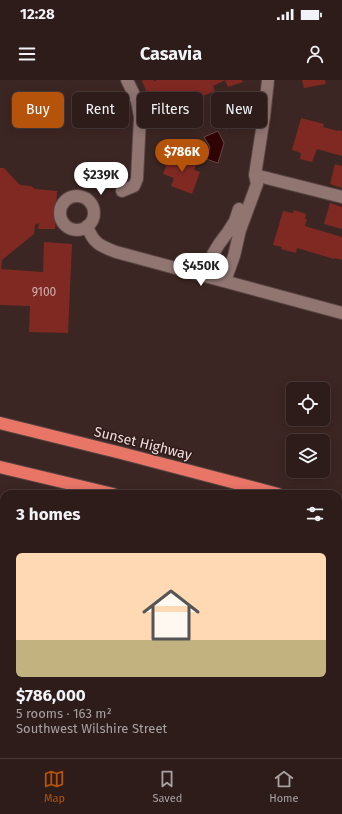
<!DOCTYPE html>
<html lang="en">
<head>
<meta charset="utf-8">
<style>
  body { margin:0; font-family:"Fira Sans",sans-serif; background:#352523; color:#f1f3f6; height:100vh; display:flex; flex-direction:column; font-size:15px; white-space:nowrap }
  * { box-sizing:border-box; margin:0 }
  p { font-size:13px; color:#a7a1a2 }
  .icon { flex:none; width:22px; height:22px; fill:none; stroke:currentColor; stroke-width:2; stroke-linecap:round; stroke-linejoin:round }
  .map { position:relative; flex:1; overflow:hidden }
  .panel { position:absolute; left:0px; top:410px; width:342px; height:268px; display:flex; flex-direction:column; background:#2d1c1a; border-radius:12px 12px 0 0; box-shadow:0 2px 10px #0003,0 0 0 1px #483a39 }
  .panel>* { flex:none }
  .guide { position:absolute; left:12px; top:12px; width:318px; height:36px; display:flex; gap:8px }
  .controls { position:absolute; left:286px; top:302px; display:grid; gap:8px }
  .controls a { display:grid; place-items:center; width:44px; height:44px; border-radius:6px; background:#2d1c1a; box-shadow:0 2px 10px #0003,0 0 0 1px #483a39; font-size:20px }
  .price { position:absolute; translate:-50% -34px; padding:0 9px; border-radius:14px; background:#fff; color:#222; font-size:13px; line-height:26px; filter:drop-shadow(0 1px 2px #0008) }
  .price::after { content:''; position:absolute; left:50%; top:24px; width:12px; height:9px; margin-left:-6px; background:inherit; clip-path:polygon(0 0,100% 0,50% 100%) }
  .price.active { background:#b45309; color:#fff }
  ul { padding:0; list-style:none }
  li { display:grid; align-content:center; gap:8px; height:212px; padding:0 16px }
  li span { display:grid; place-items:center; height:124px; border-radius:6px; color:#555 }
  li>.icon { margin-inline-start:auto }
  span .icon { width:72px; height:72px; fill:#fffc; stroke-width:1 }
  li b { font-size:17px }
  h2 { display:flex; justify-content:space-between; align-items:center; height:48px; padding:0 16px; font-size:17px }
  .chip { padding:0 14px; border-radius:6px; background:#2d1c1a; box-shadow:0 2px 10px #0003,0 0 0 1px #483a39; font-size:14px; line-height:36px }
  .chip.active { background:#b45309; color:#fff }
  .status { display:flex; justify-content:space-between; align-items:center; height:28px; padding:0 20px; background:#2d1c1a; direction:ltr }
  .status svg { height:11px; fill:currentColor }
  header { display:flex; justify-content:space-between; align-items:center; height:52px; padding:0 16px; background:#2d1c1a; font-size:18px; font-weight:700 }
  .menu { display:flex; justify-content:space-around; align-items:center; height:56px; border-top:1px solid #483a39; background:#2d1c1a; font-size:11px; color:#a7a1a2 }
  .menu a { display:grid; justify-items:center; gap:2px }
  .menu .active { color:#b45309 }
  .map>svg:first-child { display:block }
  .water { fill:#300403; stroke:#694544 }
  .building { fill:#7f2922 }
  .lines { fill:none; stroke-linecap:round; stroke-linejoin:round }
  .minor-casing { stroke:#574442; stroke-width:14 }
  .highway-casing { stroke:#574442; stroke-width:14 }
  .minor { stroke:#907571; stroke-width:12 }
  .highway { stroke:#e97567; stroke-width:12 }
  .tram { stroke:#c8b7b4; stroke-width:1 }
  .labels { text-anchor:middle; stroke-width:3; stroke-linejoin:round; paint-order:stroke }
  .number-label { font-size:12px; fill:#d2b0ad }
  .street-label { font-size:14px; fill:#eddddb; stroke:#311c19 }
</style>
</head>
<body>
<div class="status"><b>12:28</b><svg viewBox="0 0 49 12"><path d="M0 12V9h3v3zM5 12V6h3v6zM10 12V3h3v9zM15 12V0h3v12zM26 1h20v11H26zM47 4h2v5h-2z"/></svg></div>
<header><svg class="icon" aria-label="menu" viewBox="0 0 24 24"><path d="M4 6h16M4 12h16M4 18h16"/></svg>Casavia<svg class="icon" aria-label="person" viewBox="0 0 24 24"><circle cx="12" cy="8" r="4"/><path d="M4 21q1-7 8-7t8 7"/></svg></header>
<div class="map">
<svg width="342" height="678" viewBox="0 0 342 678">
  <rect width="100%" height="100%" fill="#3c2623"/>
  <path class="water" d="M 218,51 L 224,63 L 218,83 L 206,79 L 210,67 L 204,57 Z"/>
  <path class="building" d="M 143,0 L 154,0 L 154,1 L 157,0 L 242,0 L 243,2 L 228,7 L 225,0 L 213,6 L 215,11 L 156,36 L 142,1 Z
    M 302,0 L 325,0 L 326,4 L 304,8 Z
    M 223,36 L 230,39 L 234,46 L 226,50 L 224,45 L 219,48 L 215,40 Z
    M 301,38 L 324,44 L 323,47 L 338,51 L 338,50 L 342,51 L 342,76 L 317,69 L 312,82 L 300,79 L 301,73 L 292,70 Z
    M 171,73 L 197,83 L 194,90 L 200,92 L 192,114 L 171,106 L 174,98 L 163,94 Z
    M 335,84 L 342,86 L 342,108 L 330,104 Z
    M 0,88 L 4,88 L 20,105 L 31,106 L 35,109 L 57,111 L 55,149 L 38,149 L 39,143 L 35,145 L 34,154 L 2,180 L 1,189 L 43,192 L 44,162 L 72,164 L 68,253 L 29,252 L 30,226 L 0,225 Z
    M 330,123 L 342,127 L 342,149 L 324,144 Z
    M 294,130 L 306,134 L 305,139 L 307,139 L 305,146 L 342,157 L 342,180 L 335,178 L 334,179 L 297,168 L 296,173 L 281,169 L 282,167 L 273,165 L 283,131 L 293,133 Z
    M 338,607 L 342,613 L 342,629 L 338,631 Z
    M 342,636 L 342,659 L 339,659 L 338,637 Z
    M 0,653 L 4,653 L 4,674 L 14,674 L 14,678 L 0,678 Z
    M 338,664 L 342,664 L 342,678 L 337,678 Z
    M 30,674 L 84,674 L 78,678 L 32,678 Z
    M 182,674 L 212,674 L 209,678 L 179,678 Z
    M 225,674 L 246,674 L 247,678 L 226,678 Z"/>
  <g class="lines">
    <defs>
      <path id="minor" d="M 255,95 L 342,117
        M 122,111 L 134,106 L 137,99 L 140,37 L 137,21 L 127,0
        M60 133a17 17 0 1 1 34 0a17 17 0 1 1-34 0Z
        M 87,146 C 93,163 100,166 116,172 L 342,233
        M 207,196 L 213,174 L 219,164 L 228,152 L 235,141 L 239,129
        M 225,201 L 234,176 L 240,150 L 257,104 L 255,95 L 264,37 L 268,0
        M 0,487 L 4,488
        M 304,674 L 305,678
        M 136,678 L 140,674"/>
      <path id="highway" d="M 0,343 L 121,373 L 278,414
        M 0,387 L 113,414
        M 338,430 L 342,431
        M 338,477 L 342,478"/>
    </defs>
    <use href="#minor" class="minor-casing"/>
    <use href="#highway" class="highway-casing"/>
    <use href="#minor" class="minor"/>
    <use href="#highway" class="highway"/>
    <path class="tram" d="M 0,425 L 4,426
      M 0,436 L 4,437
      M 338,521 L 342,522
      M 338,532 L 342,533"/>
  </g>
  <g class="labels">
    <g class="number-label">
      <text x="44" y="216">9100</text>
    </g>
    <g class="street-label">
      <text transform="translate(143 363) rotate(14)" y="5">Sunset Highway</text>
    </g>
  </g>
</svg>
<div class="controls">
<a><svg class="icon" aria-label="locate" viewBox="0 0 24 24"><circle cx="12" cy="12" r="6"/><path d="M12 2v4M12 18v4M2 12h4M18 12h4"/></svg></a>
<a><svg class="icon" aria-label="layers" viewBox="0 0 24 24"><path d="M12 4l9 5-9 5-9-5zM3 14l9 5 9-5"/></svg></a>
</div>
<b class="price active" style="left:182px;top:93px">$786K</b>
<b class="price" style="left:101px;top:116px">$239K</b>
<b class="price" style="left:201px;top:207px">$450K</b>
<div class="guide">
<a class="chip active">Buy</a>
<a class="chip">Rent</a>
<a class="chip">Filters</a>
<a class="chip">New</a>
</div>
<section class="panel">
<h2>3 homes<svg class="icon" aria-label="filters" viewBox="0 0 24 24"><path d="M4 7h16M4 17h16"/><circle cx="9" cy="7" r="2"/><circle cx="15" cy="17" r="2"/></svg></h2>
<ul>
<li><span style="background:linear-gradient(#ffd9b3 70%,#c2b280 0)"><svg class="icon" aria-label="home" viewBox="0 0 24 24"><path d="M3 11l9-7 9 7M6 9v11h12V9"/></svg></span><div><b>$786,000</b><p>5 rooms · 163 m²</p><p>Southwest Wilshire Street</p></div></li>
</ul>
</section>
</div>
<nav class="menu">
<a class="active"><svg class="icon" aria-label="map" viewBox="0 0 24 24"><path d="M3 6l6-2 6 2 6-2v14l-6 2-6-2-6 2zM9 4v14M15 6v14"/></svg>Map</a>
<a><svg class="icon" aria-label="saved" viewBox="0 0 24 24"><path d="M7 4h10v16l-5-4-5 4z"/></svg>Saved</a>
<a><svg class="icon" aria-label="home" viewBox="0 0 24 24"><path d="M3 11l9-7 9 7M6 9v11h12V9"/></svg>Home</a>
</nav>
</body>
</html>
